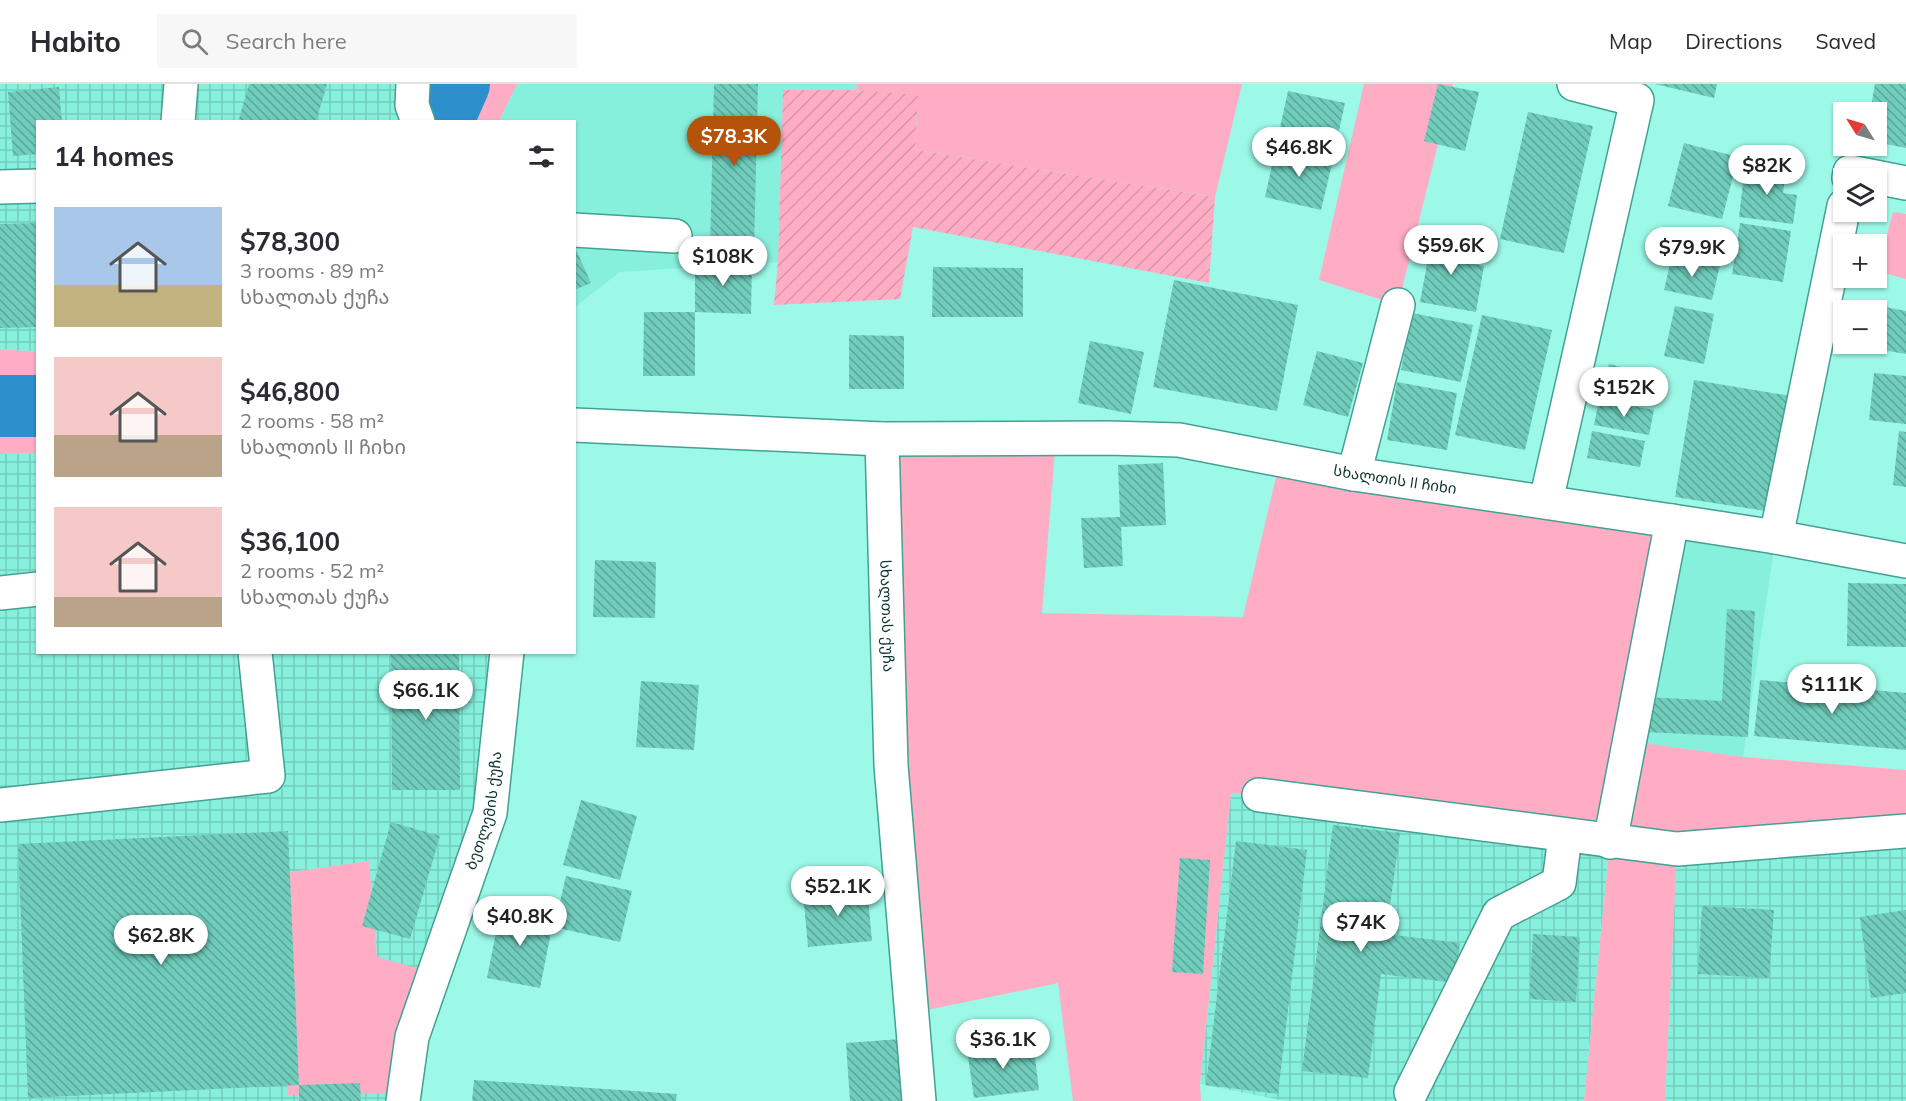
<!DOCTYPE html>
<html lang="en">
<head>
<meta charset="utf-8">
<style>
  body { margin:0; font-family:Mulish,"Noto Sans Georgian",sans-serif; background:#f7f7f7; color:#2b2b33; height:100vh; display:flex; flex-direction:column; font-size:22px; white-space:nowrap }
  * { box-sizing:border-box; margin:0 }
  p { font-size:20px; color:#7c7c81 }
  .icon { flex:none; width:33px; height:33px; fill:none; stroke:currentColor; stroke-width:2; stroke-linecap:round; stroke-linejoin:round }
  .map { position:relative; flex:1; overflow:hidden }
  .side { position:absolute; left:36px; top:36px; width:540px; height:534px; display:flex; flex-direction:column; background:#fff; border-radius:0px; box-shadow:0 2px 4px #0004 }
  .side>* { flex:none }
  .needle { width:39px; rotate:307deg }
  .buttons { position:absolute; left:1833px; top:18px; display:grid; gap:12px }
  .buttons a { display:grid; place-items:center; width:54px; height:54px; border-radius:0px; background:#fff; box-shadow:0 2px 4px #0004; font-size:30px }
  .price { position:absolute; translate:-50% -51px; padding:0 14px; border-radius:21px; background:#fff; color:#222; font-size:20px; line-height:39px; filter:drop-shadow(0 2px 3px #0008) }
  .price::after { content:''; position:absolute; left:50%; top:36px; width:18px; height:14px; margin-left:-9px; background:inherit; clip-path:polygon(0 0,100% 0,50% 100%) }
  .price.selected { background:#b45309; color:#fff }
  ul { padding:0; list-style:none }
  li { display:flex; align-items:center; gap:18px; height:150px; padding:0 18px }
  li span { display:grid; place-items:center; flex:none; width:168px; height:120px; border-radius:0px; color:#555 }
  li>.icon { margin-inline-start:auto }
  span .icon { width:72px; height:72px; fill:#fffc; stroke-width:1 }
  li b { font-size:26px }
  h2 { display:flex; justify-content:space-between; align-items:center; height:72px; padding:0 18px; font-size:26px }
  header { display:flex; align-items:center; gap:36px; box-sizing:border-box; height:84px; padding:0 30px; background:#fff; border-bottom:2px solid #e1e1e2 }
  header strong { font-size:28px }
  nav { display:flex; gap:33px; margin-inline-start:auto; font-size:21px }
  .search { width:420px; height:54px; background:#f7f7f7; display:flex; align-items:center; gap:15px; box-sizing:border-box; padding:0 21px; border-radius:0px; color:#7c7c81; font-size:22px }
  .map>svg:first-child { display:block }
  .built { fill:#87f0dd }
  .industrial { fill:url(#industrial-grid) }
  .grass { fill:#ffadc4 }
  .garden { fill:url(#garden-furrows) }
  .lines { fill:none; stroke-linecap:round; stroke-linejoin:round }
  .river { stroke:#2d90cd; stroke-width:62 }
  .building { fill:url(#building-back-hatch) }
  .minor-casing { stroke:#42a192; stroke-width:36 }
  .minor { stroke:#fff; stroke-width:33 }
  .labels { text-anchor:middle; stroke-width:4.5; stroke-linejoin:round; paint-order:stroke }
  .street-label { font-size:15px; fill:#0a342d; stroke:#fff }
</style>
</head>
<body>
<header>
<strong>Habito</strong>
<div class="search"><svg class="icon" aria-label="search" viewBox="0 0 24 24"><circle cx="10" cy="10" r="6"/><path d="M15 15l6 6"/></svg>Search here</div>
<nav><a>Map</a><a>Directions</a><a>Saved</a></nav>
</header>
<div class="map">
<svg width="1906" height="1017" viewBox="0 0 1906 1017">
  <defs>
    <pattern id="industrial-grid" width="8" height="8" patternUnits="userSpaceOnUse" patternTransform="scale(1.5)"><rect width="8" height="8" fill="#87f0dd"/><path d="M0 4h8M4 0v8" fill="none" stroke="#73cebe"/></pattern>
    <pattern id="garden-furrows" width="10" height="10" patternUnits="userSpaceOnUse" patternTransform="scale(1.5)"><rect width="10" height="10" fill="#ffadc4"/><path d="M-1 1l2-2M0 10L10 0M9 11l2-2" fill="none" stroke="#d995a9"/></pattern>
    <pattern id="building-back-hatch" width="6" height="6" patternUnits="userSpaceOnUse" patternTransform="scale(1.5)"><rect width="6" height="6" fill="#70cdbc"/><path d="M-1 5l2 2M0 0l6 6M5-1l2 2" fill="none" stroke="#5aa799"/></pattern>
  </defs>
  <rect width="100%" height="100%" fill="#9cf9e8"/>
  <path class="built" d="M 517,0 L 857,0 L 856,6 L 783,6 L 778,178 L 620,188 L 575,223 L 574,38 L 499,38 Z
    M 1672,437 L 1776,453 L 1743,673 L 1630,657 Z"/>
  <path class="industrial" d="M 0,0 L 413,0 L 402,37 L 38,38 L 37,268 L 0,265 Z
    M 37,369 L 38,568 L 507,569 L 490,729 L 434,889 L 377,874 L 369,777 L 284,789 L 404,1009 L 403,1017 L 0,1017 L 0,370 Z
    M 1231,709 L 1610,758 L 1584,1017 L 1286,1017 L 1200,1000 Z
    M 1906,747 L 1906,1017 L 1665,1017 L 1677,765 Z"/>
  <path class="grass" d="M 423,0 L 517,0 L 499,37 L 402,38 Z
    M 857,0 L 1242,0 L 1215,113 L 915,66 L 918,12 L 856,6 Z
    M 1364,0 L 1453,0 L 1398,221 L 1319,196 Z
    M 1893,128 L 1906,130 L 1906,195 L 1877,187 Z
    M 0,265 L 37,268 L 37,369 L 0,370 Z
    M 1056,354 L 1042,529 L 1243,533 L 1280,376 L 1672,437 L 1630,657 L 1743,673 L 1906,686 L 1906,747 L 1677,766 L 1665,1017 L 1584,1017 L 1610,758 L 1231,709 L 1200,1000 L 1201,1017 L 1073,1017 L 1058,899 L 912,929 L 882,355 Z
    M 369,777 L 377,873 L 434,889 L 404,1009 L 287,1011 L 284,789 Z"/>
  <path class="garden" d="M 783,6 L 856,6 L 918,11 L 915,66 L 1215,113 L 1209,199 L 913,143 L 900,215 L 774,221 L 778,178 Z"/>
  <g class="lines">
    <path class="river" d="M 442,38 L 459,0
      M 0,322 L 38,322"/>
  </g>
  <path class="building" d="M 249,0 L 327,0 L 316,38 L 238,38 Z
    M 714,0 L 758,0 L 754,167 L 710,166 Z
    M 1438,0 L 1479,8 L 1465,67 L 1424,57 Z
    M 1655,0 L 1717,0 L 1714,14 Z
    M 1875,0 L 1906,0 L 1906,64 L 1876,58 L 1876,28 L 1870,28 Z
    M 59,3 L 62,38 L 38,38 L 38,70 L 13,72 L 8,8 Z
    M 1288,7 L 1345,19 L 1335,65 L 1278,53 Z
    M 1528,28 L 1593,42 L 1564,169 L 1500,155 Z
    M 1684,59 L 1738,73 L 1722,135 L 1668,122 Z
    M 1276,63 L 1333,76 L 1321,126 L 1265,113 Z
    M 1745,82 L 1786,86 L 1783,109 L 1797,111 L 1793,140 L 1739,133 Z
    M 38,139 L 38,243 L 0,244 L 0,140 Z
    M 1740,139 L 1791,147 L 1783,198 L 1732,190 Z
    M 1433,148 L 1461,154 L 1457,177 L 1484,182 L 1476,228 L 1420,218 Z
    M 574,161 L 591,199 L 574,206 Z
    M 1672,171 L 1720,181 L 1712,216 L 1664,206 Z
    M 695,177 L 752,178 L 751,230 L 695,228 Z
    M 933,183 L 1023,184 L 1023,233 L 932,233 Z
    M 1174,196 L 1298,221 L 1277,327 L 1153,303 Z
    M 1675,222 L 1714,230 L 1704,280 L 1664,272 Z
    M 1885,223 L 1906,227 L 1906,270 L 1876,265 Z
    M 644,228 L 695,228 L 695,292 L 643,292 Z
    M 1412,229 L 1473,241 L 1461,298 L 1401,286 Z
    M 1482,231 L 1552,246 L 1525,366 L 1455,351 Z
    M 849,251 L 904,252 L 904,305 L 849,305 Z
    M 1090,257 L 1144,268 L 1131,330 L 1078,319 Z
    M 1317,267 L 1363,279 L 1348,333 L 1303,321 Z
    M 1609,280 L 1662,294 L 1655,320 L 1602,306 Z
    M 1874,289 L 1906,292 L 1906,340 L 1869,336 Z
    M 1694,296 L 1791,312 L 1772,428 L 1675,413 Z
    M 1397,298 L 1457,309 L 1447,366 L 1387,356 Z
    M 1599,316 L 1654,326 L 1649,351 L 1594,341 Z
    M 1592,347 L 1645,357 L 1640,383 L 1587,374 Z
    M 1899,347 L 1906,348 L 1906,403 L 1893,401 Z
    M 1163,379 L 1166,441 L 1121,443 L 1123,482 L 1084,484 L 1081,434 L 1120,433 L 1118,381 Z
    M 595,476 L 656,478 L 655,534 L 593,533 Z
    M 1848,499 L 1906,500 L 1906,563 L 1847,562 Z
    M 1727,525 L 1755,527 L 1748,653 L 1644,648 L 1646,613 L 1722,617 Z
    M 391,568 L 459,568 L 460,706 L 392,706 Z
    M 1760,596 L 1906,609 L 1906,666 L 1754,652 Z
    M 641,597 L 699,601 L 694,666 L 636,663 Z
    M 581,716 L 637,732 L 620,796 L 563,781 Z
    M 391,738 L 440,752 L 410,855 L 362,842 Z
    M 1333,741 L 1400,749 L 1386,850 L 1460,859 L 1455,899 L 1381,890 L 1368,994 L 1302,987 Z
    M 288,747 L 299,1001 L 360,999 L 361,1017 L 299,1017 L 299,1001 L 28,1014 L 18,760 Z
    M 1236,757 L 1307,766 L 1278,1010 L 1206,1001 Z
    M 1180,774 L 1210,776 L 1203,890 L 1172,888 Z
    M 566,792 L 632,807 L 620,858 L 554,843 Z
    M 867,803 L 872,857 L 808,863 L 803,809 Z
    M 1702,822 L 1774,826 L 1769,894 L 1698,890 Z
    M 501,823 L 554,833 L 540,904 L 487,894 Z
    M 1906,826 L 1906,909 L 1871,914 L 1860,833 Z
    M 1533,850 L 1580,853 L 1576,918 L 1529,915 Z
    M 900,955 L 905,1017 L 850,1017 L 846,959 Z
    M 1033,957 L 1039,1006 L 974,1014 L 967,966 Z
    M 474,996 L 677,1010 L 676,1017 L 472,1017 Z"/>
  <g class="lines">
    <defs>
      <g id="minor">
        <path d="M 413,0 L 412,21 L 418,38"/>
        <path d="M 178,38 L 181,0"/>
        <path d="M 1849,94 L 1850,88 L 1906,99"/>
        <path d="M 0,103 L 38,102"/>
        <path d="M 574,146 L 675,152"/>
        <path id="s1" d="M 574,341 L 882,355 L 1108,354 L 1179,356 L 1354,390 L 1672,437 L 1776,453 L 1906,477"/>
        <path id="s2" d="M 882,355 L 891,681 L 919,1017"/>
        <path d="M 1354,390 L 1398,221"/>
        <path d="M 1546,417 L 1637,16 L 1574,0"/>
        <path d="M 1776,453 L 1844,122"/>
        <path d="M 0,509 L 38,505"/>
        <path d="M 1259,711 L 1677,765 L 1906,747"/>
        <path d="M 0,721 L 268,692 L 255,568"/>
        <path d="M 1610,758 L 1672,437"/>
        <path d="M 1411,1008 L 1499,830 L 1559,799 L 1565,752"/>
        <path id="s3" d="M 403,1017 L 412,953 L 490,729 L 507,568"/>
      </g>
    </defs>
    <use href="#minor" class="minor-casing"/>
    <use href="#minor" class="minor"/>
  </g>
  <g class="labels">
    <g class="street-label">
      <text dy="5" stroke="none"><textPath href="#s1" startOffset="825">სხალთის II ჩიხი</textPath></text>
      <text dy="5" stroke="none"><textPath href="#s2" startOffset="177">სხალთას ქუჩა</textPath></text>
      <text dy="5" stroke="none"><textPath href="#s3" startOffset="303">ბეთლემის ქუჩა</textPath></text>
    </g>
  </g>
</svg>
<div class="buttons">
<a><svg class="needle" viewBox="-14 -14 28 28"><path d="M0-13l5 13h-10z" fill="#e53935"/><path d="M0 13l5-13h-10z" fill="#7c7c81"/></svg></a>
<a><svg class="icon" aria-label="layers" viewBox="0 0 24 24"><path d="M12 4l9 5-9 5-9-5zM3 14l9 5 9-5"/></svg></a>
<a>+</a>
<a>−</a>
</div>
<b class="price selected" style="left:734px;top:83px">$78.3K</b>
<b class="price" style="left:1299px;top:94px">$46.8K</b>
<b class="price" style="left:1767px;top:112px">$82K</b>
<b class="price" style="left:1451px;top:192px">$59.6K</b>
<b class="price" style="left:1692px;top:194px">$79.9K</b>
<b class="price" style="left:723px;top:203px">$108K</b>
<b class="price" style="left:1624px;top:334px">$152K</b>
<b class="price" style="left:1832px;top:631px">$111K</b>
<b class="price" style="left:426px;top:637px">$66.1K</b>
<b class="price" style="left:838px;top:833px">$52.1K</b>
<b class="price" style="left:520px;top:863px">$40.8K</b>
<b class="price" style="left:1361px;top:869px">$74K</b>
<b class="price" style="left:161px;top:882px">$62.8K</b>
<b class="price" style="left:1003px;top:986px">$36.1K</b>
<section class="side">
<h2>14 homes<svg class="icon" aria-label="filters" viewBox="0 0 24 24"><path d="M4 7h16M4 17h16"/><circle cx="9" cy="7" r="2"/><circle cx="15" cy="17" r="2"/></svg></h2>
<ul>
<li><span style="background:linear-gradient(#a9c7e8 65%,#c2b280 0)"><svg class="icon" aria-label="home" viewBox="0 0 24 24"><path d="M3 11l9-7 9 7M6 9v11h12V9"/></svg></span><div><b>$78,300</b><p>3 rooms · 89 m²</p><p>სხალთას ქუჩა</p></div></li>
<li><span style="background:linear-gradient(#f6c9c9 65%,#b9a48a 0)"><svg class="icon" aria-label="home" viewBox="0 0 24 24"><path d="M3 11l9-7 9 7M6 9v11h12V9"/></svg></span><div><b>$46,800</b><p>2 rooms · 58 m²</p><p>სხალთის II ჩიხი</p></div></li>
<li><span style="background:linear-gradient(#f6c9c9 75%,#b9a48a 0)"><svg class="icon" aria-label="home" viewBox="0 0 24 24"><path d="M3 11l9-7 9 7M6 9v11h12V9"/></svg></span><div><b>$36,100</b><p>2 rooms · 52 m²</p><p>სხალთას ქუჩა</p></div></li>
</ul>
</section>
</div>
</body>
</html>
